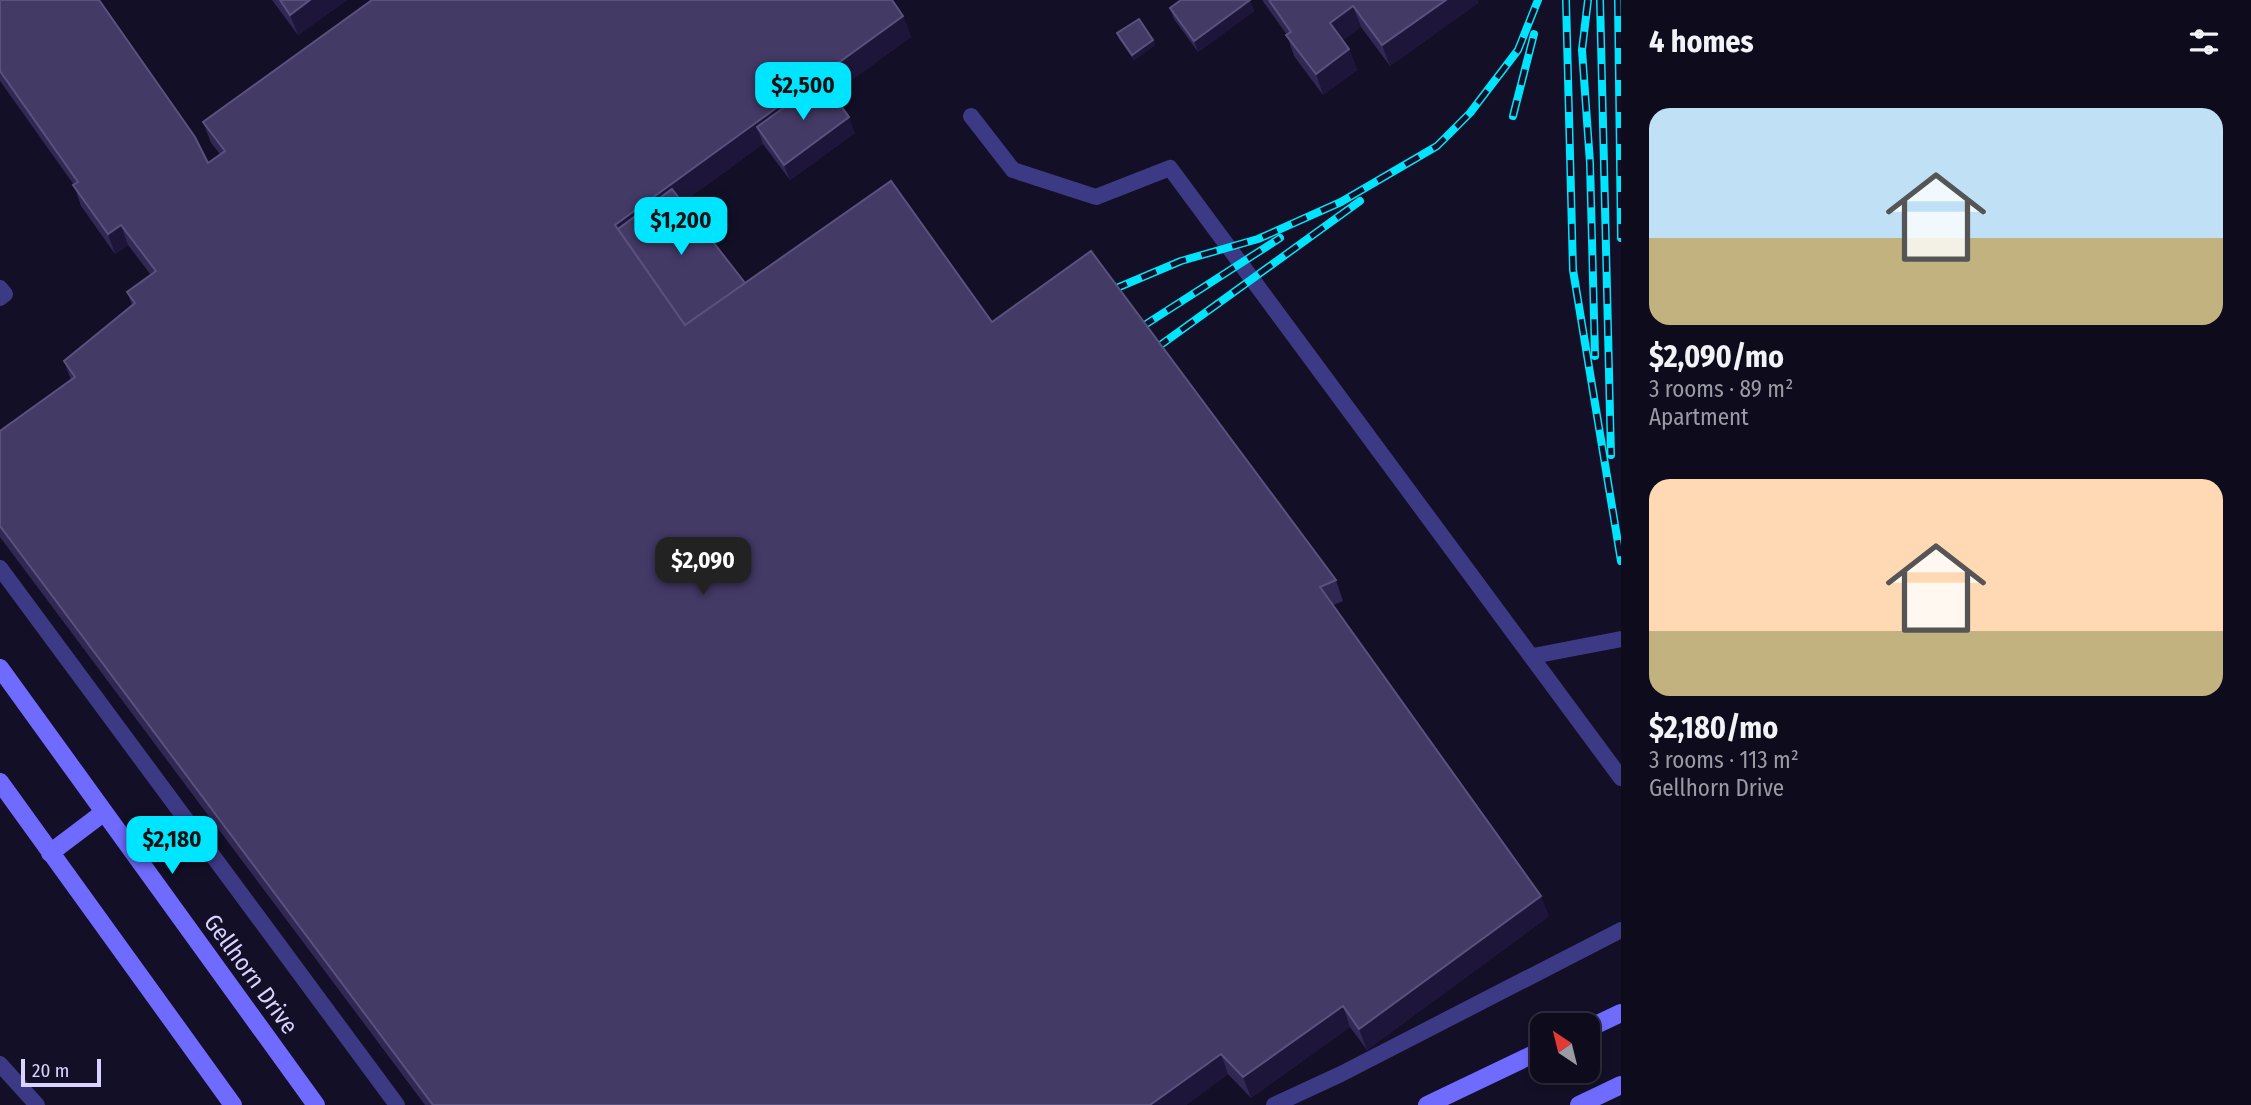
<!DOCTYPE html>
<html lang="en">
<head>
<meta charset="utf-8">
<style>
  body { margin:0; font-family:"Fira Sans Condensed",sans-serif; background:#171425; color:#f1f3f6; height:100vh; display:flex; flex-direction:column; font-size:26px; white-space:nowrap }
  * { box-sizing:border-box; margin:0 }
  p { font-size:23px; color:#9b9ba3 }
  .icon { flex:none; width:38px; height:38px; fill:none; stroke:currentColor; stroke-width:2; stroke-linecap:round; stroke-linejoin:round }
  .map { position:relative; flex:1; overflow:hidden }
  .drawer { display:flex; flex-direction:column; background:#0e0b1c; width:630px }
  .drawer>* { flex:none }
  .needle { width:46px; rotate:325deg }
  .controls { position:absolute; left:1530px; top:1013px; display:grid; gap:14px }
  .controls a { display:grid; place-items:center; width:70px; height:70px; border-radius:14px; background:#0e0b1c; box-shadow:0 4px 10px #0003,0 0 0 2px #2e2b3b; font-size:35px }
  .scale { position:absolute; left:21px; bottom:18px; width:80px; box-sizing:border-box; padding-left:7px; border:4px solid #d9d4ff; border-top:0; font-size:19px; line-height:24px; white-space:nowrap; color:#d9d4ff; -webkit-text-stroke:5px #130f26; paint-order:stroke }
  .price { position:absolute; translate:-50% -60px; padding:0 16px; border-radius:14px; background:#00e5ff; color:#111; font-size:23px; line-height:46px; filter:drop-shadow(0 2px 4px #0008) }
  .price::after { content:''; position:absolute; left:50%; top:42px; width:21px; height:16px; margin-left:-10px; background:inherit; clip-path:polygon(0 0,100% 0,50% 100%) }
  .price.on { background:#222; color:#fff }
  ul { padding:0; list-style:none }
  li { display:grid; align-content:center; gap:14px; height:371px; padding:0 28px }
  li span { display:grid; place-items:center; height:217px; border-radius:21px; color:#555 }
  li>.icon { margin-inline-start:auto }
  span .icon { width:126px; height:126px; fill:#fffc; stroke-width:1 }
  li b { font-size:30px }
  h2 { display:flex; justify-content:space-between; align-items:center; height:84px; padding:0 28px; font-size:30px }
  main { display:flex; flex:1; min-height:0 }
  .map>svg:first-child { display:block }
  .lines { fill:none; stroke-linecap:round; stroke-linejoin:round }
  .service { stroke:#3d3a85; stroke-width:16 }
  .secondary { stroke:#6f6bff; stroke-width:18 }
  .rail-casing { stroke:#00e5ff; stroke-width:8 }
  .rail { stroke:#130f26; stroke-width:5; stroke-dasharray:16; stroke-linecap:butt }
  .wall { fill:#312854 }
  .shaded-wall { fill:#1d163a }
  .building { fill:#433a66; stroke:#5a527e; stroke-width:2 }
  .labels { text-anchor:middle; stroke-width:6; stroke-linejoin:round; paint-order:stroke }
  .street-label { font-size:24px; fill:#d9d4ff; stroke:#130f26 }
</style>
</head>
<body>
<main>
<div class="map">
<svg width="1621" height="1105" viewBox="0 0 1621 1105">
  <rect width="100%" height="100%" fill="#130f26"/>
  <g class="lines">
    <path class="service" d="M 971,116 L 1013,170 L 1096,197 L 1170,168 L 1621,778
      M 0,288 L 5,294 L 0,298
      M 0,568 L 397,1105
      M 1533,656 L 1621,639
      M 0,1064 L 37,1105
      M 1274,1105 L 1341,1074 L 1621,930"/>
    <path class="secondary" d="M 0,668 L 316,1105
      M 0,782 L 233,1105
      M 50,853 L 103,813
      M 1587,1029 L 1621,1013
      M 1427,1105 L 1542,1050
      M 1579,1105 L 1621,1085"/>
    <defs>
      <path id="rail" d="M 1566,0 L 1573,270 L 1621,561
        M 1588,0 L 1582,50 L 1590,163 L 1595,356
        M 1600,0 L 1611,455
        M 1618,0 L 1621,238
        M 1513,116 L 1534,34
        M 1112,290 L 1181,261 L 1258,239 L 1341,202 L 1437,146 L 1470,113 L 1518,50 L 1538,0
        M 1140,328 L 1280,238
        M 1155,349 L 1360,201"/>
    </defs>
    <use href="#rail" class="rail-casing"/>
    <use href="#rail" class="rail"/>
  </g>
  <path class="wall" d="M 0,0 L 208,163 L 220,154 L 211,143 L 203,122 L 903,16 L 911,37 L 832,94 L 855,133 L 790,180 L 763,144 L 683,202 L 745,283 L 992,322 L 1336,580 L 1343,601 L 1333,605 L 1549,916 L 1367,1050 L 1350,1027 L 1251,1098 L 1228,1074 L 1186,1105 L 425,1105 L 0,537 L 0,431 L 71,380 L 64,361 L 132,305 L 127,292 L 151,275 L 128,245 L 115,254 L 81,206 L 74,185 L 0,81 Z
    M 272,0 L 347,0 L 298,35 Z
    M 1250,0 L 1254,11 L 1198,52 L 1174,19 L 1170,8 Z
    M 1262,0 L 1477,0 L 1478,3 L 1390,66 L 1361,27 L 1342,40 L 1349,49 L 1357,70 L 1323,95 L 1294,56 L 1287,35 Z
    M 1117,33 L 1153,40 L 1155,45 L 1134,60 L 1119,39 Z"/>
  <path class="shaded-wall" d="M 310,0 L 347,0 L 298,35 L 290,15 Z
    M 1250,0 L 1254,11 L 1198,52 L 1194,41 Z
    M 1446,0 L 1477,0 L 1478,3 L 1390,66 L 1382,45 Z
    M 1353,6 L 1361,27 L 1337,43 L 1330,23 Z
    M 903,16 L 911,37 L 767,141 L 757,127 L 763,144 L 626,243 L 615,225 Z
    M 1153,40 L 1155,45 L 1134,60 L 1132,55 Z
    M 1349,49 L 1357,70 L 1323,95 L 1316,74 Z
    M 849,117 L 855,133 L 790,180 L 784,165 Z
    M 121,225 L 128,245 L 115,254 L 108,234 Z
    M 1541,896 L 1549,916 L 1367,1050 L 1359,1029 Z
    M 1343,1006 L 1350,1027 L 1251,1098 L 1243,1077 Z
    M 1221,1054 L 1228,1074 L 1186,1105 L 1150,1105 Z"/>
  <path class="building" d="M 0,0 L 99,0 L 195,137 L 208,163 L 225,151 L 203,122 L 372,0 L 892,0 L 903,16 L 615,225 L 685,325 L 891,181 L 992,322 L 1091,251 L 1336,580 L 1320,587 L 1541,896 L 1359,1029 L 1343,1006 L 1243,1077 L 1221,1054 L 1150,1105 L 433,1105 L 0,526 L 0,431 L 75,377 L 64,361 L 135,303 L 127,292 L 156,271 L 121,225 L 108,234 L 73,185 L 78,182 L 0,71 Z
    M 280,0 L 310,0 L 290,15 Z
    M 1181,0 L 1250,0 L 1194,41 L 1170,8 Z
    M 1269,0 L 1446,0 L 1382,45 L 1353,6 L 1330,23 L 1349,49 L 1316,74 L 1286,35 L 1291,32 Z
    M 1139,19 L 1153,40 L 1132,55 L 1117,33 Z
    M 822,80 L 849,117 L 784,165 L 757,127 Z
    M 672,189 L 745,283 L 685,325 L 618,229 Z"/>
  <g class="labels">
    <g class="street-label">
      <text transform="translate(251 974) rotate(54)" y="8">Gellhorn Drive</text>
    </g>
  </g>
</svg>
<div class="controls">
<a><svg class="needle" viewBox="-14 -14 28 28"><path d="M0-13l5 13h-10z" fill="#e53935"/><path d="M0 13l5-13h-10z" fill="#9b9ba3"/></svg></a>
</div>
<div class="scale">20 m</div>
<b class="price" style="left:803px;top:122px">$2,500</b>
<b class="price" style="left:681px;top:257px">$1,200</b>
<b class="price on" style="left:703px;top:597px">$2,090</b>
<b class="price" style="left:172px;top:876px">$2,180</b>
</div>
<section class="drawer">
<h2>4 homes<svg class="icon" aria-label="filters" viewBox="0 0 24 24"><path d="M4 7h16M4 17h16"/><circle cx="9" cy="7" r="2"/><circle cx="15" cy="17" r="2"/></svg></h2>
<ul>
<li><span style="background:linear-gradient(#bfe0f5 60%,#c2b280 0)"><svg class="icon" aria-label="home" viewBox="0 0 24 24"><path d="M3 11l9-7 9 7M6 9v11h12V9"/></svg></span><div><b>$2,090/mo</b><p>3 rooms · 89 m²</p><p>Apartment</p></div></li>
<li><span style="background:linear-gradient(#ffd9b3 70%,#c2b280 0)"><svg class="icon" aria-label="home" viewBox="0 0 24 24"><path d="M3 11l9-7 9 7M6 9v11h12V9"/></svg></span><div><b>$2,180/mo</b><p>3 rooms · 113 m²</p><p>Gellhorn Drive</p></div></li>
</ul>
</section>
</main>
</body>
</html>
